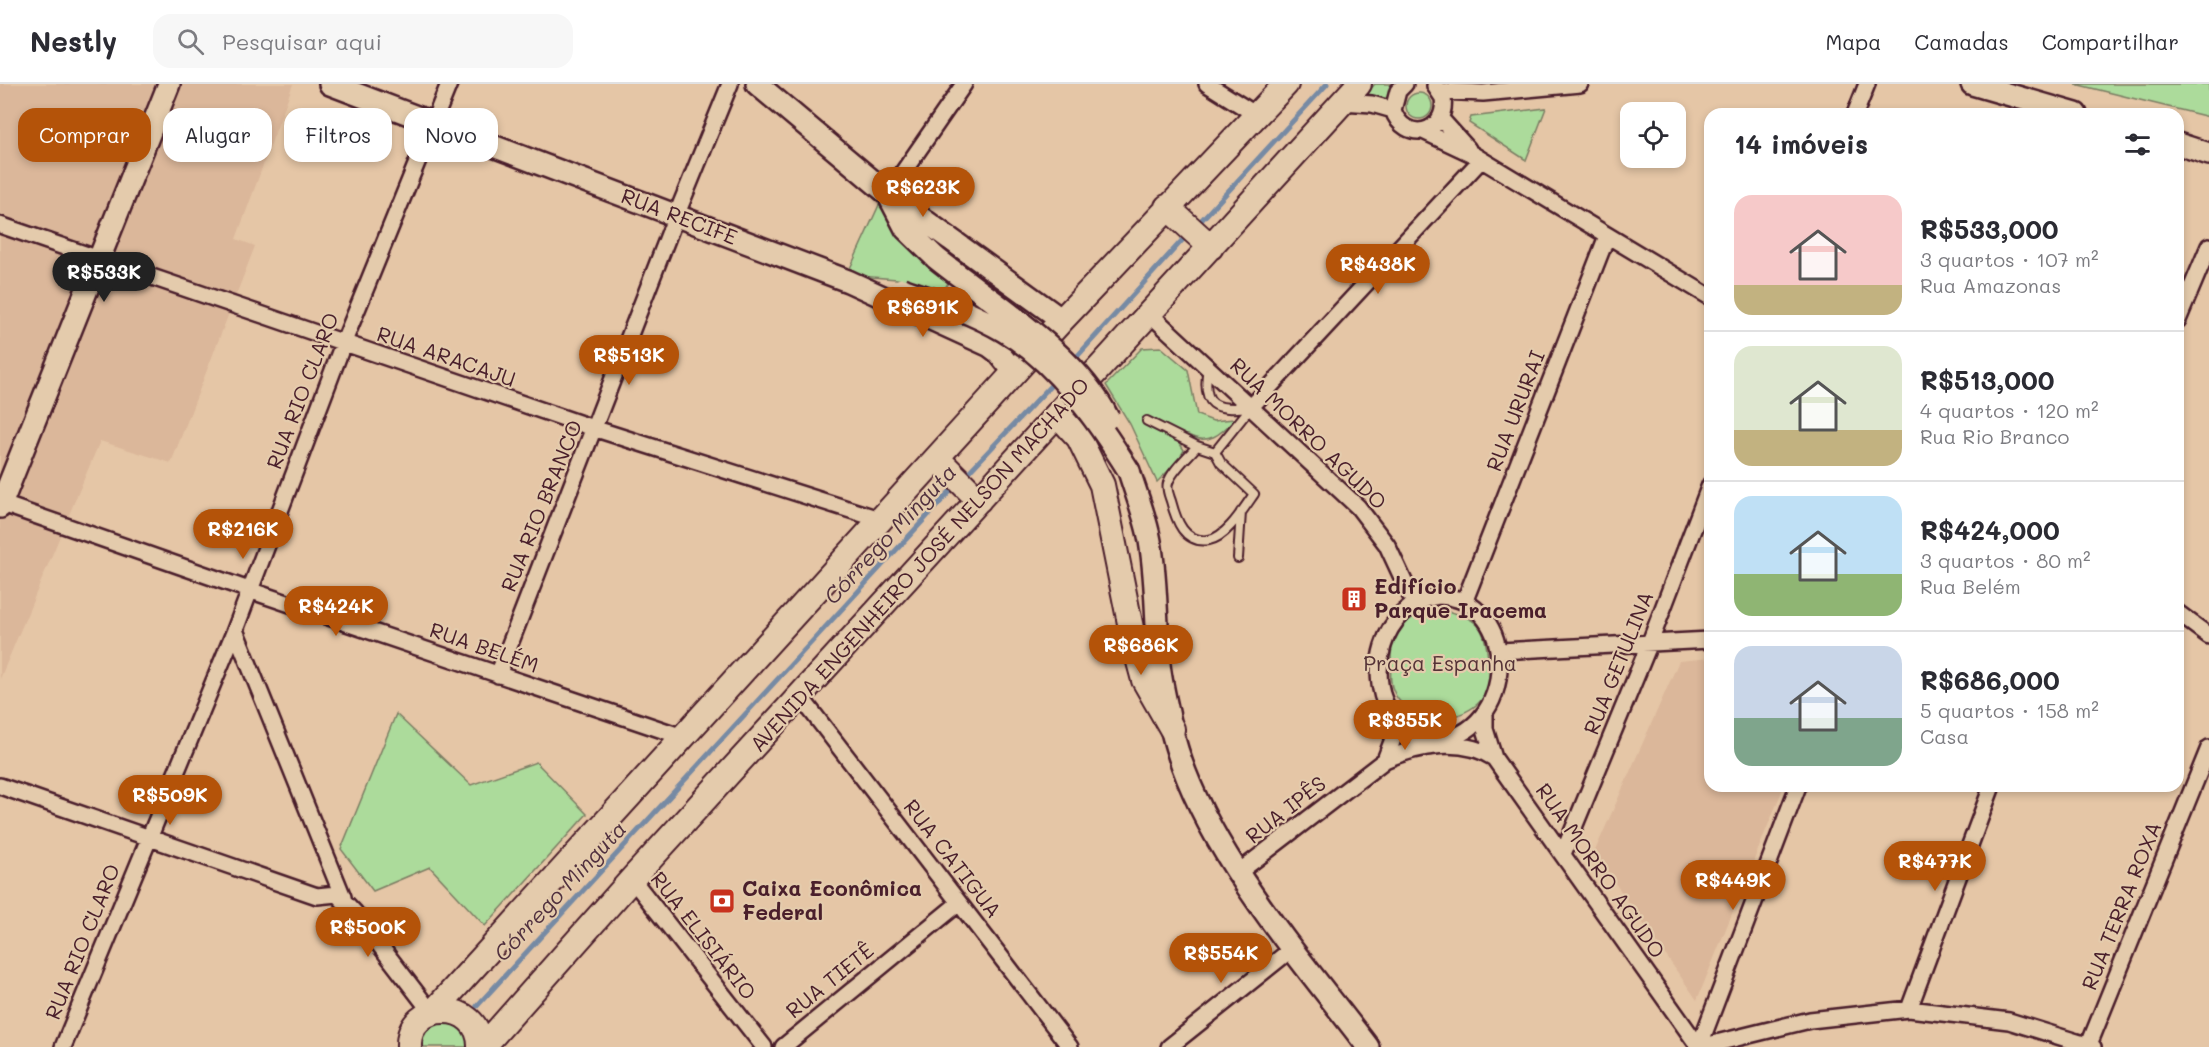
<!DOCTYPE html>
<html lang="pt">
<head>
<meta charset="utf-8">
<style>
  body { margin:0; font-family:Mali,sans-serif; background:#f7f7f7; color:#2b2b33; height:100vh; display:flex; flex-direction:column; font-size:22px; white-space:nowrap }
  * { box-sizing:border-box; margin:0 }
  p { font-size:20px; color:#7c7c81 }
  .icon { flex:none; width:33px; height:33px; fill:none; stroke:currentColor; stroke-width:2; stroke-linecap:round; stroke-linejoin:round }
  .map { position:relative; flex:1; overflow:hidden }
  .panel { position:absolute; left:1704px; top:24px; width:480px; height:684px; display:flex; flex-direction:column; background:#fff; border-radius:18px; box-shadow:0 3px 9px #0003 }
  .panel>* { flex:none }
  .banner { position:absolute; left:18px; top:24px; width:570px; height:54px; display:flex; gap:12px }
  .controls { position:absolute; left:1620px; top:18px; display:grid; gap:12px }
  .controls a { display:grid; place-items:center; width:66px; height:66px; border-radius:12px; background:#fff; box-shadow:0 3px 9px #0003; font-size:30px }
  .price { position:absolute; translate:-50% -51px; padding:0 14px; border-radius:21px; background:#b45309; color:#fff; font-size:20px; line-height:39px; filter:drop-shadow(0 2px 3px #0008) }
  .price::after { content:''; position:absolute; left:50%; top:36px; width:18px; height:14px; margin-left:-9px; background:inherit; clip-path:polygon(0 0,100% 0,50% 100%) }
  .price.active { background:#222; color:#fff }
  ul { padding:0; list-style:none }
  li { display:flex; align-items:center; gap:18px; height:150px; padding:0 30px }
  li+li { border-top:2px solid #e1e1e2 }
  li span { display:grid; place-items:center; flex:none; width:168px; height:120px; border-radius:18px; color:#555 }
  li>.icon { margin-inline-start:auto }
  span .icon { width:72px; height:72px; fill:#fffc; stroke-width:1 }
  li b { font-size:26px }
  h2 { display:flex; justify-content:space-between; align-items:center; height:72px; padding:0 30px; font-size:26px }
  .pill { padding:0 21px; border-radius:18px; background:#fff; box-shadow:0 3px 9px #0003; font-size:21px; line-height:54px }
  .pill.active { background:#b45309; color:#fff }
  header { display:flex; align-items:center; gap:36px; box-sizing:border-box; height:84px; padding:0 30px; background:#fff; border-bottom:2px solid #e1e1e2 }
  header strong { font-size:28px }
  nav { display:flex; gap:33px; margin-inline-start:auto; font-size:21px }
  .search { width:420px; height:54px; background:#f7f7f7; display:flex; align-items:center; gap:15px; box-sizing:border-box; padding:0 21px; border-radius:18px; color:#7c7c81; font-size:22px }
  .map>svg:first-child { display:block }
  .built { fill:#dbb79a }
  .green { fill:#acdb9b; stroke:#7b7d63; stroke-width:1.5 }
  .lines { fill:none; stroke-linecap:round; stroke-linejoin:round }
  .stream { stroke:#768aa4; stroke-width:5 }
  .lane-casing { stroke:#4a1f2b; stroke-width:12 }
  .street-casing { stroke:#4a1f2b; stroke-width:20 }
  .secondary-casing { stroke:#4a1f2b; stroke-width:26 }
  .primary-casing { stroke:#4a1f2b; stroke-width:28 }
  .lane { stroke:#e4cbac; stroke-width:8 }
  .street { stroke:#e4cbac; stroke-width:15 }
  .secondary { stroke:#e4cbac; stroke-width:21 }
  .primary { stroke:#e4cbac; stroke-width:24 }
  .secondary-bridge-casing { stroke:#4a1f2b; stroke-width:26; stroke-linecap:butt }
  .secondary-bridge { stroke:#e4cbac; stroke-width:21 }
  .labels { text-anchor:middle; stroke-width:4.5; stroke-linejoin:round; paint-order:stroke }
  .street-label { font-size:21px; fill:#4a1f2b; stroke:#e4cbac }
  .poi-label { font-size:21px; font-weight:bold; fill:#4a1f2b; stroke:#e4cbac; text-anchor:start }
  .park-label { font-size:21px; fill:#543236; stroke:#e4cbac }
  .water-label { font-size:22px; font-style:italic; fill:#51313f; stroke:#e4cbac }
</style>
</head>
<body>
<header>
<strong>Nestly</strong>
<div class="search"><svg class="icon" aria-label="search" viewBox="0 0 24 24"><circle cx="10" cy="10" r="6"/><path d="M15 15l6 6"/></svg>Pesquisar aqui</div>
<nav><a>Mapa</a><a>Camadas</a><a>Compartilhar</a></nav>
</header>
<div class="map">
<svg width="2209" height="963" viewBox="0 0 2209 963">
  <rect width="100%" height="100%" fill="#e5c6a6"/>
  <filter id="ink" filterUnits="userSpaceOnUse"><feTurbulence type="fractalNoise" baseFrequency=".0167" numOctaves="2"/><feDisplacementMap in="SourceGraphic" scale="12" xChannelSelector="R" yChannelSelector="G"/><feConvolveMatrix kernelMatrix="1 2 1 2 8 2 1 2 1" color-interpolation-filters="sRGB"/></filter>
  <g filter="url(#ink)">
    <path class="built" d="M 0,0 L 293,0 L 236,155 L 255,162 L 171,379 L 100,357 L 0,595 Z
      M 1710,574 L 1710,702 L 1784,702 L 1697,916 L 1594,769 L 1679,577 Z"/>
    <path class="green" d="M 1375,0 L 1395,0 L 1390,16 L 1365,11 Z
      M 2075,0 L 2209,0 L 2209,33 Z
      M1406 22a13 13 0 1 1 26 0a13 13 0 1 1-26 0Z
      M 1546,24 L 1526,76 L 1469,39 L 1471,33 Z
      M 879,121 L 912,162 L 950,195 L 944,206 L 897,195 L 847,191 Z
      M 1161,263 L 1188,286 L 1197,331 L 1213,337 L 1235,335 C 1221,350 1208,362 1188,351 L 1180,360 L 1184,366 L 1178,377 L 1157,398 L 1130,340 L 1106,301 L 1142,264 Z
      M 1442,526 C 1477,533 1486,542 1488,577 C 1489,585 1491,598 1488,605 C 1478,629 1444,640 1421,631 C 1409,626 1399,620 1394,608 C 1389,598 1391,588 1391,576 C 1391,541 1408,529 1442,526 Z
      M 396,630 L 471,701 L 536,678 L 587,730 L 485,842 L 430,783 L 373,807 L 341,765 Z
      M 446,936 L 465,944 L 471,963 L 421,963 C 422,946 431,940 446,936 Z"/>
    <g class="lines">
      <path class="stream" d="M 1196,142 L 1327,0
        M 1073,277 L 1187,151
        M 964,393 L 1056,296
        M 477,922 L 955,402"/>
      <defs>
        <path id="lane" d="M 1208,284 C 1201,322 1215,327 1250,323
          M 1147,337 L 1197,362
          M 1215,368 L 1221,379 L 1254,410 C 1244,424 1227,453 1209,456 C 1184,460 1176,436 1171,417 C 1169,411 1166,405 1168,399 C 1172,386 1188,373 1197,362 L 1215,368 L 1251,323
          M 1238,474 L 1241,428"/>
        <path id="street" d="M 1207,0 L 1258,32
          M 1405,0 L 1398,7 L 1393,26 C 1404,60 1448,50 1443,14 L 1435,2
          M 1440,7 L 1483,9 L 1580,0
          M 1342,18 L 1372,20 L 1393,26
          M 1855,30 L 1867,0
          M 1441,35 L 1468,65
          M 1423,47 L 1472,70 L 1710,213
          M 888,110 L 964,0
          M 0,141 L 596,345 L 882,436
          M 1149,229 L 1358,423 L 1387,461 L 1414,519
          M 2178,236 L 2209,162
          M 1251,323 L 1481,76
          M 0,419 L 249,506 L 683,653
          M 1438,512 C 1523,514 1517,652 1435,656 C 1419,656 1406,651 1396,638 C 1362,595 1381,521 1438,512 Z
          M 1465,516 L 1607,152
          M 2178,529 L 2209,552
          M 1500,567 L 1710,556
          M 498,591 L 676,132 L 730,0
          M 800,612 L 1070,963
          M 1485,629 L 1485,645 L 1494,674 L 1699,963
          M 1385,676 C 1418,661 1463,653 1494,674
          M 0,702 L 317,812 L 337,810 L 343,813 L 235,546
          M 1563,770 L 1649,561 L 1710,401
          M 1239,788 L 1385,676 L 1398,642
          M 632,795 L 764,963
          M 337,810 L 355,829 L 431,928
          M 1909,925 L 1992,702
          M 63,963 L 235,546 L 343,260 L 449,0
          M 783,963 L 959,819
          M 1169,963 L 1293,864
          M 1699,963 L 1798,702
          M 1700,963 L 1810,936 L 1909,925 L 2009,937 L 2093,963
          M 2088,963 L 2209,664"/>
        <path id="secondary" d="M 330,0 L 848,197 L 990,262 L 998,268 L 1015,289
          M 757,0 L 888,110 L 1062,236
          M 1972,0 L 2076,30
          M 2178,60 L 2209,70
          M 891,116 L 906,145 L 936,174
          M 1129,387 C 1136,410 1146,434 1150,457 C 1157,498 1156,539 1159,580 C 1161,600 1167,622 1171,643 C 1197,757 1298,871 1368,963
          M 0,423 L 169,0"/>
        <path id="primary" d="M 1167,123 L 1211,163
          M 1058,331 L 1079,354 L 1102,401 L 1134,559 L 1144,596 L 1172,645
          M 938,375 L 979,416
          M 433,928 L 1062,236 L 1286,0
          M 409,963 C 407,915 481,915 480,963
          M 483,963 L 632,795 L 1359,0"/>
      </defs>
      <use href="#lane" class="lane-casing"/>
      <use href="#street" class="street-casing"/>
      <use href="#secondary" class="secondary-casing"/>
      <use href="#primary" class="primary-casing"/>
      <use href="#lane" class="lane"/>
      <use href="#street" class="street"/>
      <use href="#secondary" class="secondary"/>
      <use href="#primary" class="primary"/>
      <defs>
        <path id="secondary-bridge" d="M 936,174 C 991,218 1077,270 1108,334
          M 902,205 C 937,217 972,228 1004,247 C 1056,277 1098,337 1129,387"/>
      </defs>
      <use href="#secondary-bridge" class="secondary-bridge-casing"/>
      <use href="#secondary-bridge" class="secondary-bridge"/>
    </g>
  </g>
  <defs>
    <symbol id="building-square" viewBox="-11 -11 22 22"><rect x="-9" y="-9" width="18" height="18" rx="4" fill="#c8321e" stroke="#e4cbac"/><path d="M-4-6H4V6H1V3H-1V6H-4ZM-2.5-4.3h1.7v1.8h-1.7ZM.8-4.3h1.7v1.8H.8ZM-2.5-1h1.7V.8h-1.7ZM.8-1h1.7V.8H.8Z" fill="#fff"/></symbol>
    <symbol id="bank-square" viewBox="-11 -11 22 22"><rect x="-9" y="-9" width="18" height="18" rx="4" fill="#c8321e" stroke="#e4cbac"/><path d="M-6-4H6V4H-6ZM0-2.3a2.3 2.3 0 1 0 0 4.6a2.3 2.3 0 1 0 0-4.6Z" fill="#fff"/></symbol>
  </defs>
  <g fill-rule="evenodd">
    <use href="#building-square" x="1339" y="500" width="30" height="30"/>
    <use href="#bank-square" x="707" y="802" width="30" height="30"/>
  </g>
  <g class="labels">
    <g class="street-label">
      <text transform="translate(679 133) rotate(21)" y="7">RUA RECIFE</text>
      <text transform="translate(446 273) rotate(19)" y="7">RUA ARACAJU</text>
      <text transform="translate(303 307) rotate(-69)" y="7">RUA RIO CLARO</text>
      <text transform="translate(1516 327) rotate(-69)" y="7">RUA URURAI</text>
      <text transform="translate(1308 350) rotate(44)" y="7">RUA MORRO AGUDO</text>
      <text transform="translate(542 422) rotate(-68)" y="7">RUA RIO BRANCO</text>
      <text transform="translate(920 481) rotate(-48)" y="7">AVENIDA ENGENHEIRO JOSÉ NELSON MACHADO</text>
      <text transform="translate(484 564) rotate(19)" y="7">RUA BELÉM</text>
      <text transform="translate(1619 579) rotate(-68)" y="7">RUA GETULINA</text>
      <text transform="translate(1286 726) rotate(-38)" y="7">RUA IPÊS</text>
      <text transform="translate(952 775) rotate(52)" y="7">RUA CATIGUA</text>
      <text transform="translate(1600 787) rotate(55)" y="7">RUA MORRO AGUDO</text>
      <text transform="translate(2122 822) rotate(-68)" y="7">RUA TERRA ROXA</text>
      <text transform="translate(703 852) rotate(52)" y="7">RUA ELISIÁRIO</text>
      <text transform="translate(83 858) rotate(-68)" y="7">RUA RIO CLARO</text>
      <text transform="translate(830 897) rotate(-39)" y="7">RUA TIETÊ</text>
    </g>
    <g class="poi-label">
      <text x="1374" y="510">Edifício<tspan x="1374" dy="24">Parque Iracema</tspan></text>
      <text x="742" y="812">Caixa Econômica<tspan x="742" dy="24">Federal</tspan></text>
    </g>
    <g class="park-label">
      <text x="1440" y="587">Praça Espanha</text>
    </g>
    <g class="water-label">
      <text transform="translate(890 450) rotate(-47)" y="8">Córrego Minguta</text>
      <text transform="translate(560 807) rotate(-47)" y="8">Córrego Minguta</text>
    </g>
  </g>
</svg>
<div class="controls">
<a><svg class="icon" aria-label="locate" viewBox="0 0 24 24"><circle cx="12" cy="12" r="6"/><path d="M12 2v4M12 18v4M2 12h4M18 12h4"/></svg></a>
</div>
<b class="price" style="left:923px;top:134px">R$623K</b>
<b class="price" style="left:1378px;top:211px">R$438K</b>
<b class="price active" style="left:104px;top:219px">R$533K</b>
<b class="price" style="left:923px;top:254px">R$691K</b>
<b class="price" style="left:629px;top:302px">R$513K</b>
<b class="price" style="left:243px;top:476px">R$216K</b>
<b class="price" style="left:336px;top:553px">R$424K</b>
<b class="price" style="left:1141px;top:592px">R$686K</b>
<b class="price" style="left:1405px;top:667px">R$355K</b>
<b class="price" style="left:170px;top:742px">R$509K</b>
<b class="price" style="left:1935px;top:808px">R$477K</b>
<b class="price" style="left:1733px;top:827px">R$449K</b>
<b class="price" style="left:368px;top:874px">R$500K</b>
<b class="price" style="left:1221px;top:900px">R$554K</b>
<div class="banner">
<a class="pill active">Comprar</a>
<a class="pill">Alugar</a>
<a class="pill">Filtros</a>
<a class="pill">Novo</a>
</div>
<section class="panel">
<h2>14 imóveis<svg class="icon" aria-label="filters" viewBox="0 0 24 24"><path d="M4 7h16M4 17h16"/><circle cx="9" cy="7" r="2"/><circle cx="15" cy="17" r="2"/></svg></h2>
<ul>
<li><span style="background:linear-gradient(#f6c9c9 75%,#c2b280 0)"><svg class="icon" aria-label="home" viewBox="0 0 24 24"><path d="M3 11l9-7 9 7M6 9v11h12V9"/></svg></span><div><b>R$533,000</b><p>3 quartos · 107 m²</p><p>Rua Amazonas</p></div></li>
<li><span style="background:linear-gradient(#dfe7d0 70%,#c2b280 0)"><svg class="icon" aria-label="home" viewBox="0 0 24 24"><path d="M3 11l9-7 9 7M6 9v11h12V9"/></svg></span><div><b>R$513,000</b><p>4 quartos · 120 m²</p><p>Rua Rio Branco</p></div></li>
<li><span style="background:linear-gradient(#bfe0f5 65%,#8fb573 0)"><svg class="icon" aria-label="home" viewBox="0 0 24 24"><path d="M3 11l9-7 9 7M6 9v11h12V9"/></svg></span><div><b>R$424,000</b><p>3 quartos · 80 m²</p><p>Rua Belém</p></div></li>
<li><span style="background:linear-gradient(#c9d6e8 60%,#7fa58c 0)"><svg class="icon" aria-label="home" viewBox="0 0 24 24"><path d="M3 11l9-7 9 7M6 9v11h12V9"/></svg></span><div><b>R$686,000</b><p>5 quartos · 158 m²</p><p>Casa</p></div></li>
</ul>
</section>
</div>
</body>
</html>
